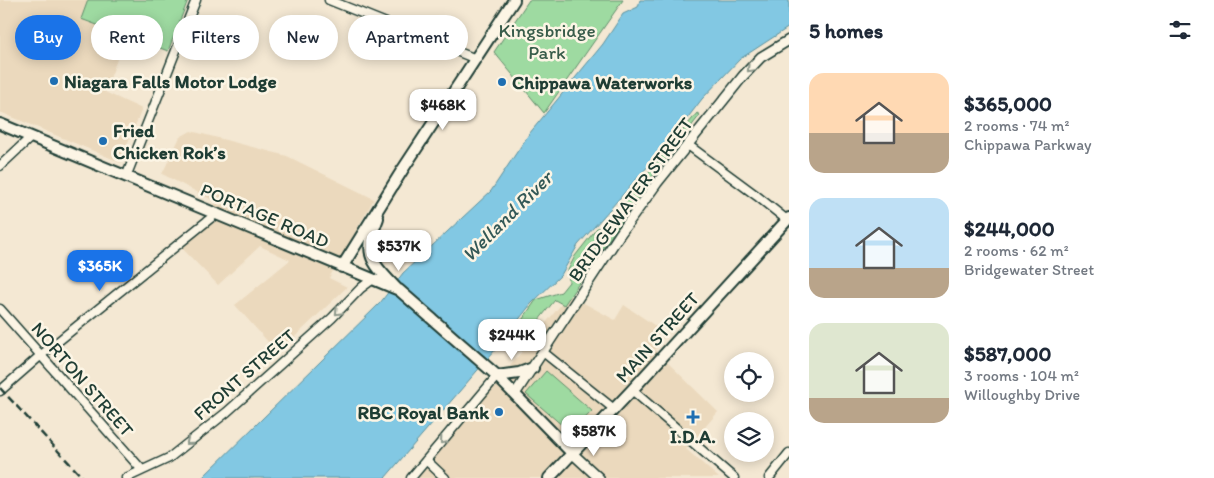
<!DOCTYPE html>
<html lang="en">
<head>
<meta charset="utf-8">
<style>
  body { margin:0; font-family:Itim,sans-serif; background:#f6f6f7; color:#1f2937; height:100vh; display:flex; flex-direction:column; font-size:19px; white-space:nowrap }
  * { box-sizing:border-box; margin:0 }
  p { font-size:16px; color:#747a83 }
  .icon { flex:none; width:28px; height:28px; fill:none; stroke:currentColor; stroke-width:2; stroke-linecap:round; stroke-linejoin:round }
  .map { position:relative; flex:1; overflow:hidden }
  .sheet { display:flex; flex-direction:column; background:#fff; width:425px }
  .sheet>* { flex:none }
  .banner { position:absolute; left:15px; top:15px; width:475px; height:45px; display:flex; gap:10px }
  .tools { position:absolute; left:724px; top:352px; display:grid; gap:10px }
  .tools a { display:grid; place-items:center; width:50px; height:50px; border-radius:50%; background:#fff; box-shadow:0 2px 12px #0003; font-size:25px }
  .price { position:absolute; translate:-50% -42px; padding:0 11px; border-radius:10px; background:#fff; color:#222; font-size:16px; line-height:32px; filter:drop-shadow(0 1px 2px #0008) }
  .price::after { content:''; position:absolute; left:50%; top:30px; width:15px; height:11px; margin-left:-8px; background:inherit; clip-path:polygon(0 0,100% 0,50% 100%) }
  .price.current { background:#1a73e8; color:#fff }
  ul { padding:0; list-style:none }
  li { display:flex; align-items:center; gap:15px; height:125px; padding:0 20px }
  li span { display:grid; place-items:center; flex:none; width:140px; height:100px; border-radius:15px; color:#555 }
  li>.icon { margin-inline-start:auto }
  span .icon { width:60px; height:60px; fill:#fffc; stroke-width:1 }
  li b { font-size:21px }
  h2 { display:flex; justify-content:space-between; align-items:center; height:60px; padding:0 20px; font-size:21px }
  .pill { padding:0 18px; border-radius:22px; background:#fff; box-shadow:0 2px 12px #0003; font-size:18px; line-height:45px }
  .pill.current { background:#1a73e8; color:#fff }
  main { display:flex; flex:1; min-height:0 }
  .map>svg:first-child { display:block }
  .built { fill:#ebd9bd }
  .green { fill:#9edaa1; stroke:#5e8c6a }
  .water { fill:#82c8e3; stroke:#5a909d }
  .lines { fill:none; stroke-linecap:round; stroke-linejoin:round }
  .minor-casing { stroke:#1f3d34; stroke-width:11 }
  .tertiary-casing { stroke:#1f3d34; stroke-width:12 }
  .secondary-casing { stroke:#1f3d34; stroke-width:14 }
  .minor { stroke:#fcf5e5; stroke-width:8 }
  .tertiary { stroke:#fcf5e5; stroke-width:9 }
  .secondary { stroke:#fcf5e5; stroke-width:10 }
  .rail { stroke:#1f3d34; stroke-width:2.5; stroke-dasharray:8 4; stroke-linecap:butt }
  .oneway { stroke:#8e998c }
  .poi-dot { fill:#1f6fb2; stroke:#fcf5e5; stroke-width:2 }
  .labels { text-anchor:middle; stroke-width:5; stroke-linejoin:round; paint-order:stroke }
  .park-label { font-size:19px; fill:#385c4a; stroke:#fcf5e5 }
  .poi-label { font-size:19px; font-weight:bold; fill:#1f3d34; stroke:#fcf5e5; text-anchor:start }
  .street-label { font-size:19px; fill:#1f3d34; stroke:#fcf5e5 }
  .water-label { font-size:20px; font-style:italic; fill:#335957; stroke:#fcf5e5 }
</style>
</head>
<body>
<main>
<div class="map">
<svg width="789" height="478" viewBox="0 0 789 478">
  <rect width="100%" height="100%" fill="#f4e8d3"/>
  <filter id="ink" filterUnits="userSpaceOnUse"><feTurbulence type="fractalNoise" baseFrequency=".02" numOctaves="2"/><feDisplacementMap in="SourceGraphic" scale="10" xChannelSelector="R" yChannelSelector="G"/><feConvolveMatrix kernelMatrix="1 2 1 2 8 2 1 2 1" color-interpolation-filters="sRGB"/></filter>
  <g filter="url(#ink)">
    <path class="built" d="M 0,0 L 92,0 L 86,21 L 126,35 L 105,92 L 142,109 L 120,162 L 0,112 Z
      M 191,131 L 287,156 L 374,199 L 329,278 L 347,287 L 278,353 L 235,305 L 290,260 L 260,246 L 218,285 L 178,244 L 208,221 L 216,202 L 162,174 L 180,137 Z
      M 569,295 L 615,320 L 624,305 L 666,333 L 655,350 L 718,412 L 686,449 L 719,478 L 417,478 Z"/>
    <path class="green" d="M 88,0 L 188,0 L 168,51 L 81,19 Z
      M 529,0 L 623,0 L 544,113 L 494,52 Z
      M 697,113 L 700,115 L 651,178 L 564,305 L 555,300 L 534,326 L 543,334 L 543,336 L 537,333 L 523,350 L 515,348 L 502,349 L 536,300 L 561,292 L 569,282 L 568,270 L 575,256 L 597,228 L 604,227 Z
      M 546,371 L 592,411 L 571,433 L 526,394 Z"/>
    <path class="water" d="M 640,0 L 789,0 L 789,27 L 740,59 L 702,99 L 666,146 L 578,245 L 561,275 L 531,304 L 495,350 L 385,478 L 202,478 L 380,303 L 403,273 L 491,191 L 529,134 L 603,44 L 623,14 L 638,7 Z"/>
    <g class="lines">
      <defs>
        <path id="minor" d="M 329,0 L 476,59
          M 688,145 L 757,196 L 787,220
          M 0,166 L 30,138
          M 126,177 L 196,0
          M 0,309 L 142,470
          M 543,352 L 614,409
          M 632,390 L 734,478
          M 0,391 L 40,356 L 217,213
          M 426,460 L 445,478
          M 126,478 L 169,458 L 227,412 L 332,318 L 361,288 L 373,279
          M 411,478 L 497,376
          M 769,478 L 789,453"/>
        <path id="tertiary" d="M 515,394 L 620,234 L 657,183 L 743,76 L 761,57 L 789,40
          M 573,454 L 599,478"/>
        <path id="secondary" d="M 0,124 L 399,290 L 494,373 L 573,454
          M 378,218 C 363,255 370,260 396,288
          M 342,267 L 403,169 L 514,0
          M 497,376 L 519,373 L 533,368
          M 549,478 L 632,390 L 789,218"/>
      </defs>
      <use href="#minor" class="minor-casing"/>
      <use href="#tertiary" class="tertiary-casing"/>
      <use href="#secondary" class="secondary-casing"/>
      <use href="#minor" class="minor"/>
      <use href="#tertiary" class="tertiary"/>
      <use href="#secondary" class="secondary"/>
      <path class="rail" d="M 0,388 L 83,478"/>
    </g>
    <defs><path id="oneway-chevron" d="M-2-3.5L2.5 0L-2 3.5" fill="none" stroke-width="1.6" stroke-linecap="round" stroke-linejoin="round" transform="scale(1.25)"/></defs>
    <g class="oneway">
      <use href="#oneway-chevron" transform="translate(750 69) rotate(134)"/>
      <use href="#oneway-chevron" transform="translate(338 312) rotate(135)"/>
      <use href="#oneway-chevron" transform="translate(443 441) rotate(131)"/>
      <use href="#oneway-chevron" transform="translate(189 442) rotate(141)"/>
    </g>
  </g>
  <g class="poi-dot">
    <circle cx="54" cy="81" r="5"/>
    <circle cx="502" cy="82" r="5"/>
    <circle cx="103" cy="141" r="5"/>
    <circle cx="499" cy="412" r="5"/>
    <path d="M690.5 409.5h5v5h5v5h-5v5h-5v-5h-5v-5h5z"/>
  </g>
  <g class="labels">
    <g class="park-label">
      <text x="547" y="37">Kingsbridge<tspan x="547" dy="22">Park</tspan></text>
    </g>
    <g class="poi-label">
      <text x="64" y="88">Niagara Falls Motor Lodge</text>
      <text x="512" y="89">Chippawa Waterworks</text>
      <text x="113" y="137">Fried<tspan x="113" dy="22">Chicken Rok’s</tspan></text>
      <text x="489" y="419" text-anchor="end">RBC Royal Bank</text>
      <text x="693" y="443" text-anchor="middle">I.D.A.</text>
    </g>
    <g class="street-label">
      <text transform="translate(630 199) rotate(-54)" y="7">BRIDGEWATER STREET</text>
      <text transform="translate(265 215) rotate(23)" y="7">PORTAGE ROAD</text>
      <text transform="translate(657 337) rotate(-48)" y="7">MAIN STREET</text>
      <text transform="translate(244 374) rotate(-41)" y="7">FRONT STREET</text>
      <text transform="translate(83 379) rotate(49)" y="7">NORTON STREET</text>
    </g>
    <g class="water-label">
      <text transform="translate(507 216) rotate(-45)" y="7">Welland River</text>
    </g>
  </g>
</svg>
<div class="tools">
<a><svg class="icon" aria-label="locate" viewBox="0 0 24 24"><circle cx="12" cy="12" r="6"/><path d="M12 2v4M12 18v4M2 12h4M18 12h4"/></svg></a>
<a><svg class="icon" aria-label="layers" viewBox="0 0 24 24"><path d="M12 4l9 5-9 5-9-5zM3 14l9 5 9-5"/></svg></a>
</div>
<b class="price" style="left:443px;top:131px">$468K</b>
<b class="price" style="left:399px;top:272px">$537K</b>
<b class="price current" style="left:100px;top:292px">$365K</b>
<b class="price" style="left:512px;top:361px">$244K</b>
<b class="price" style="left:594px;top:457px">$587K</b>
<div class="banner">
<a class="pill current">Buy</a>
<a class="pill">Rent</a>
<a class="pill">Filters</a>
<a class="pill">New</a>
<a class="pill">Apartment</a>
</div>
</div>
<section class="sheet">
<h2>5 homes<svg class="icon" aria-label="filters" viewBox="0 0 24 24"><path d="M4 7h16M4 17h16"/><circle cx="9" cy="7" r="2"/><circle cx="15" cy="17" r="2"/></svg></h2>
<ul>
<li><span style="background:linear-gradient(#ffd9b3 60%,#b9a48a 0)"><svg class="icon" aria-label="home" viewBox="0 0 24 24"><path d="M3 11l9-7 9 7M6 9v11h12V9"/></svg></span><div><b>$365,000</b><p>2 rooms · 74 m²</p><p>Chippawa Parkway</p></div></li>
<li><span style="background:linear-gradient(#bfe0f5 70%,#b9a48a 0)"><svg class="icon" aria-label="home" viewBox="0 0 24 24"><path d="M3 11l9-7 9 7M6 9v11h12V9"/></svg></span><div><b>$244,000</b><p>2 rooms · 62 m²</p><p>Bridgewater Street</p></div></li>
<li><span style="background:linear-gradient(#dfe7d0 75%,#b9a48a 0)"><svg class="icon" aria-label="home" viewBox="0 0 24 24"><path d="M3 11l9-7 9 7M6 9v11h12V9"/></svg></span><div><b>$587,000</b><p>3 rooms · 104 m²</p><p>Willoughby Drive</p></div></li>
</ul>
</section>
</main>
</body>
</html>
